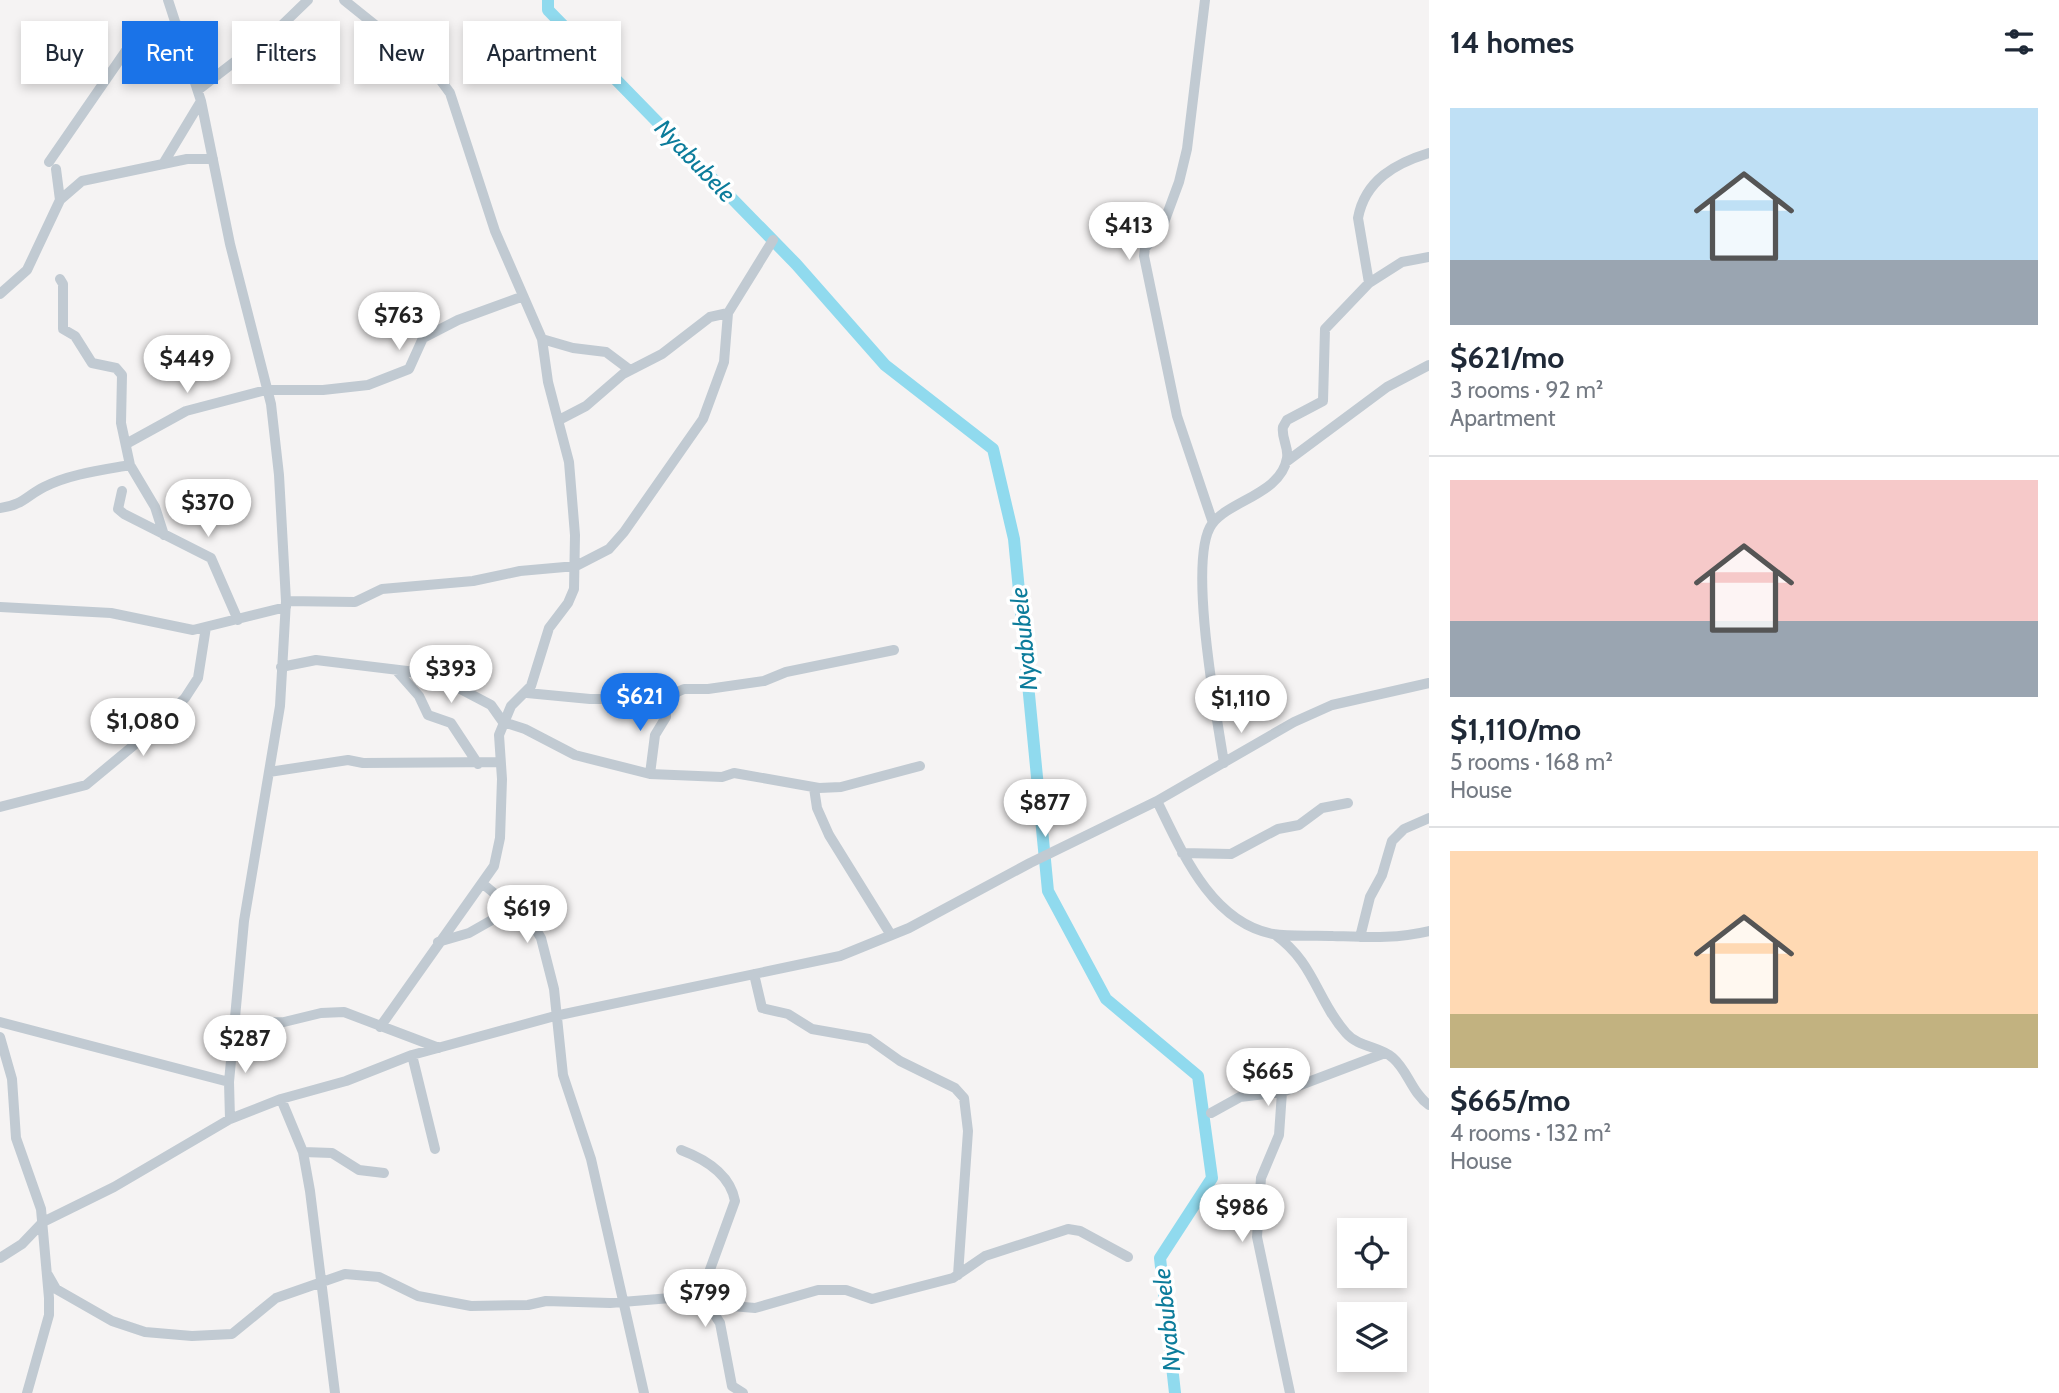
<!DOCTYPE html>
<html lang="en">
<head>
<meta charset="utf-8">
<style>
  body { margin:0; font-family:Cabin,sans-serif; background:#f6f6f7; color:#1f2937; height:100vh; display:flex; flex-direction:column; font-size:26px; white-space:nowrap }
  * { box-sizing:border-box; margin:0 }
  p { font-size:23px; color:#747a83 }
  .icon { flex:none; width:38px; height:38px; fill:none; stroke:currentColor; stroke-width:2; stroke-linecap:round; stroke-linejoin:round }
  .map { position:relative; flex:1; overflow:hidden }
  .drawer { display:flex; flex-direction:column; background:#fff; width:630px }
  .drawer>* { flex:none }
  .top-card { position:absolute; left:21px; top:21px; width:665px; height:63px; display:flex; gap:14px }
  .fabs { position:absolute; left:1337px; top:1218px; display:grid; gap:14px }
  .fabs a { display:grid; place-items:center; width:70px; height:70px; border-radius:0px; background:#fff; box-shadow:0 4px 10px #0003; font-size:35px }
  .price { position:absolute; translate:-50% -60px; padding:0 16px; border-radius:24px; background:#fff; color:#222; font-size:23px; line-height:46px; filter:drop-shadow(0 2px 4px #0008) }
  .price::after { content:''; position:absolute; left:50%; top:42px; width:21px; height:16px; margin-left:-10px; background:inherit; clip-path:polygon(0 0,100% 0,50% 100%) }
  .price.current { background:#1a73e8; color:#fff }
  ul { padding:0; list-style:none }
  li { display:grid; align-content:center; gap:14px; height:371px; padding:0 21px }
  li+li { border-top:2px solid #e0e1e3 }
  li span { display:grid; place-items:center; height:217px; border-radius:0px; color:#555 }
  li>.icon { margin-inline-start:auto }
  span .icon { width:126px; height:126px; fill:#fffc; stroke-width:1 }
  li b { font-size:30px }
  h2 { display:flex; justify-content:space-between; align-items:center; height:84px; padding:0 21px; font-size:30px }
  .tag { padding:0 24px; border-radius:0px; background:#fff; box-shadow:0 4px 10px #0003; font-size:24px; line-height:63px }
  .tag.current { background:#1a73e8; color:#fff }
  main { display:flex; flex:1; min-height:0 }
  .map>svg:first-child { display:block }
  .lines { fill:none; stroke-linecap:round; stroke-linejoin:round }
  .river { stroke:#90daee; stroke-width:12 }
  .minor { stroke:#c1cad2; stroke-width:10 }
  .labels { text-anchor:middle; stroke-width:7; stroke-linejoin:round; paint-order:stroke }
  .water-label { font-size:24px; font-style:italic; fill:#0c7c9b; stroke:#fff }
</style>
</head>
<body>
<main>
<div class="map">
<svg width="1429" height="1393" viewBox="0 0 1429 1393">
  <rect width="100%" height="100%" fill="#f5f3f3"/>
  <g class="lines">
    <path class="river" d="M 548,0 L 548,10 L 796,264 L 885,365 L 993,449 L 1014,539 L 1048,891 L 1106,999 L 1198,1076 L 1212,1178 L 1160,1258 L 1175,1393"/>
    <path class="minor" d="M 168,0 L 201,101 L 230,244 L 271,404 L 279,475 L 286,601 L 280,706 L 244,921 L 229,1082 L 230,1119
      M 344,0 L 436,74 L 450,93 L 495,231 L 542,339 L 548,382 L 569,462 L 575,535 L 574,589 L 568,603 L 549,628 L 531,686 L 511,706 L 499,735 L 502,779 L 500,838 L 494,866 L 380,1027
      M 1205,0 L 1187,149 L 1179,182 L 1162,228 L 1145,248 L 1144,256 L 1177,416 L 1213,523
      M 198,90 L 281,26 L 308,0
      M 49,162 L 125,52 L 147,37 L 178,25
      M 163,164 L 201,101
      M 56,169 L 60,200
      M 60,279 L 63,284 L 63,329 L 75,336 L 92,363 L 116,368 L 122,375 L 121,423 L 130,465 L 155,507 L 164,535
      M 1369,283 L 1402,262 L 1429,257
      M 0,294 L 27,270 L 60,200 L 82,181 L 187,159 L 213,159
      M 542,339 L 573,348 L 606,352 L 630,370
      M 559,420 L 586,406 L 623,374 L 662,354 L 710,317 L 728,313
      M 126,444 L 186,411 L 266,390 L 323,390 L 368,385 L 409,369 L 423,338 L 458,320 L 521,297
      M 1286,462 L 1387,387 L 1429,365
      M 122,491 L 118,509 L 124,514 L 211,558 L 238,620
      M 0,508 C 23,505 26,496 44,487 C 69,474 102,470 130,465
      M 286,601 L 355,602 L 382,589 L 473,581 L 520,571 L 576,566 L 609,549 L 624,532 L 703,419 L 724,362 L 728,313 L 773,240
      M 0,607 L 111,613 L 193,630 L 286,607
      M 281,667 L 316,660 L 432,674 L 491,705 L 503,722 L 525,729 L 575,755 L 650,774 L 722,777 L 734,773 L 819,788 L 841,787 L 920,766
      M 396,670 L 419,696 L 428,715 L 451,723 L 478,764
      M 527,693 L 590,699 L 650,699 L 666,697 L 684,689 L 708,689 L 764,681 L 786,672 L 894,650
      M 1224,763 C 1217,718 1187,558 1212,524 C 1230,500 1281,494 1287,458 C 1289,447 1281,438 1283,427 L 1287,420 L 1323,401 L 1325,329 L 1369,283 L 1358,218 C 1365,180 1396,163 1429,153
      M 269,772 L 348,760 L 363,763 L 500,762
      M 650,774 L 655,735 L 666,717 L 666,697
      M 814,788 L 817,808 L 829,835 L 891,935
      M 1157,801 C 1182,852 1211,922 1273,934 C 1292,937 1314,935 1333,936 C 1367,937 1395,939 1429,931
      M 0,807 L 86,785 L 151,731 L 185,698 L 198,678 L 206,627
      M 1182,853 L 1231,854 L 1278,829 L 1299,825 L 1322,808 L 1348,803
      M 483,884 L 533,925 L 541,938 L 554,989 L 563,1075 L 591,1159 L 644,1393
      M 1274,934 C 1315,963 1316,999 1346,1033 C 1359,1048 1380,1046 1393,1058 C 1408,1071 1412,1093 1429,1105
      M 1360,937 L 1370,897 L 1382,875 L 1392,841 L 1404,829 L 1429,818
      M 438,942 L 469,933 L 513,908
      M 754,974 L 762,1008 L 788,1014 L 812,1029 L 869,1039 L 900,1061 L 955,1088 L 964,1098 L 968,1131 L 958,1275
      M 0,1022 L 229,1082
      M 235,1023 L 284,1022 L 321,1013 L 344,1012 L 439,1048
      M 0,1037 L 12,1079 L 16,1138 L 41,1209 L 49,1298 L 49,1315 L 27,1393
      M 412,1055 L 435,1149
      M 1282,1092 L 1279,1135 L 1261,1178 L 1257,1237 L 1290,1393
      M 281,1099 L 303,1152 L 310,1191 L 335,1393
      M 1211,1113 L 1240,1097 L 1282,1092 L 1385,1053
      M 681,1150 C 705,1159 730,1174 735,1201 L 708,1275 L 709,1306
      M 303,1152 L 332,1153 L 359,1170 L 384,1173
      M 0,1258 L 22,1244 L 43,1222 L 114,1187 L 230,1119 L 281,1099 L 346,1081 L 412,1055 L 555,1016 L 840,956 L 909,928 L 1030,863 L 1157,801 L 1294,722 L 1332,705 L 1429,683
      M 48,1275 L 56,1289 L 112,1321 L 145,1332 L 192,1336 L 232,1334 L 276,1298 L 345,1274 L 379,1277 L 418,1296 L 471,1306 L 528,1305 L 546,1301 L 610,1303 L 695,1296 L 709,1306 L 720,1323 L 732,1386 L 743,1393
      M 709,1304 L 755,1308 L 818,1290 L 846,1290 L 872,1299 L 953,1278 L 985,1256 L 1068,1229 L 1080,1231 L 1128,1257"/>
  </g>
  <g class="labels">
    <g class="water-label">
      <text transform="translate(695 161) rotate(46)" y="8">Nyabubele</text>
      <text transform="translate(1024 639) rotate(-96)" y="8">Nyabubele</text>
      <text transform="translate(1167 1320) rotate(-96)" y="8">Nyabubele</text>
    </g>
  </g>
</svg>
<div class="fabs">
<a><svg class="icon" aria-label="locate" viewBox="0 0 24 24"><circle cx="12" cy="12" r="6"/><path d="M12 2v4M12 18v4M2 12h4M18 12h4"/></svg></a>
<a><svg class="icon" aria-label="layers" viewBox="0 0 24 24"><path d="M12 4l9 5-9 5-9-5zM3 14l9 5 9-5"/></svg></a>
</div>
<b class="price" style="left:1129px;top:262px">$413</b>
<b class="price" style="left:399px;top:352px">$763</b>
<b class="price" style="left:187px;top:395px">$449</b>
<b class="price" style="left:208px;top:539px">$370</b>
<b class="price" style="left:451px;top:705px">$393</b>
<b class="price current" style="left:640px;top:733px">$621</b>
<b class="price" style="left:1241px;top:735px">$1,110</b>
<b class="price" style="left:143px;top:758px">$1,080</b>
<b class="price" style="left:1045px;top:839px">$877</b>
<b class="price" style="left:527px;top:945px">$619</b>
<b class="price" style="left:245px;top:1075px">$287</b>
<b class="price" style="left:1268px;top:1108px">$665</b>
<b class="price" style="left:1242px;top:1244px">$986</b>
<b class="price" style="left:705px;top:1329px">$799</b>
<div class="top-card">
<a class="tag">Buy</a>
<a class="tag current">Rent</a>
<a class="tag">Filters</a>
<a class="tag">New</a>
<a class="tag">Apartment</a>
</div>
</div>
<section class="drawer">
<h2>14 homes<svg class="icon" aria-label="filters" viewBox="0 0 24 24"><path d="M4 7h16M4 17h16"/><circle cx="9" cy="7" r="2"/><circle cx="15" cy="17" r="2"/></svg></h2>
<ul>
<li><span style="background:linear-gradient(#bfe0f5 70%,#9aa5b1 0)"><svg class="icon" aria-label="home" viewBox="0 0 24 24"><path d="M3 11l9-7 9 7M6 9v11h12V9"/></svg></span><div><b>$621/mo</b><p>3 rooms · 92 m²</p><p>Apartment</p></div></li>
<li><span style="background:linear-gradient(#f6c9c9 65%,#9aa5b1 0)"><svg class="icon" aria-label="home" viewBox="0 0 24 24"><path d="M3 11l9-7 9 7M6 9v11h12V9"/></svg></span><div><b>$1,110/mo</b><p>5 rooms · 168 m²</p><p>House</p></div></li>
<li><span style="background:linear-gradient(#ffd9b3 75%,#c2b280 0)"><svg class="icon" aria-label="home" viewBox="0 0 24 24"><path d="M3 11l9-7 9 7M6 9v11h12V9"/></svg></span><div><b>$665/mo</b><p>4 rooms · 132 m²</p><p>House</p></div></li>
</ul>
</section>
</main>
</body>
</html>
